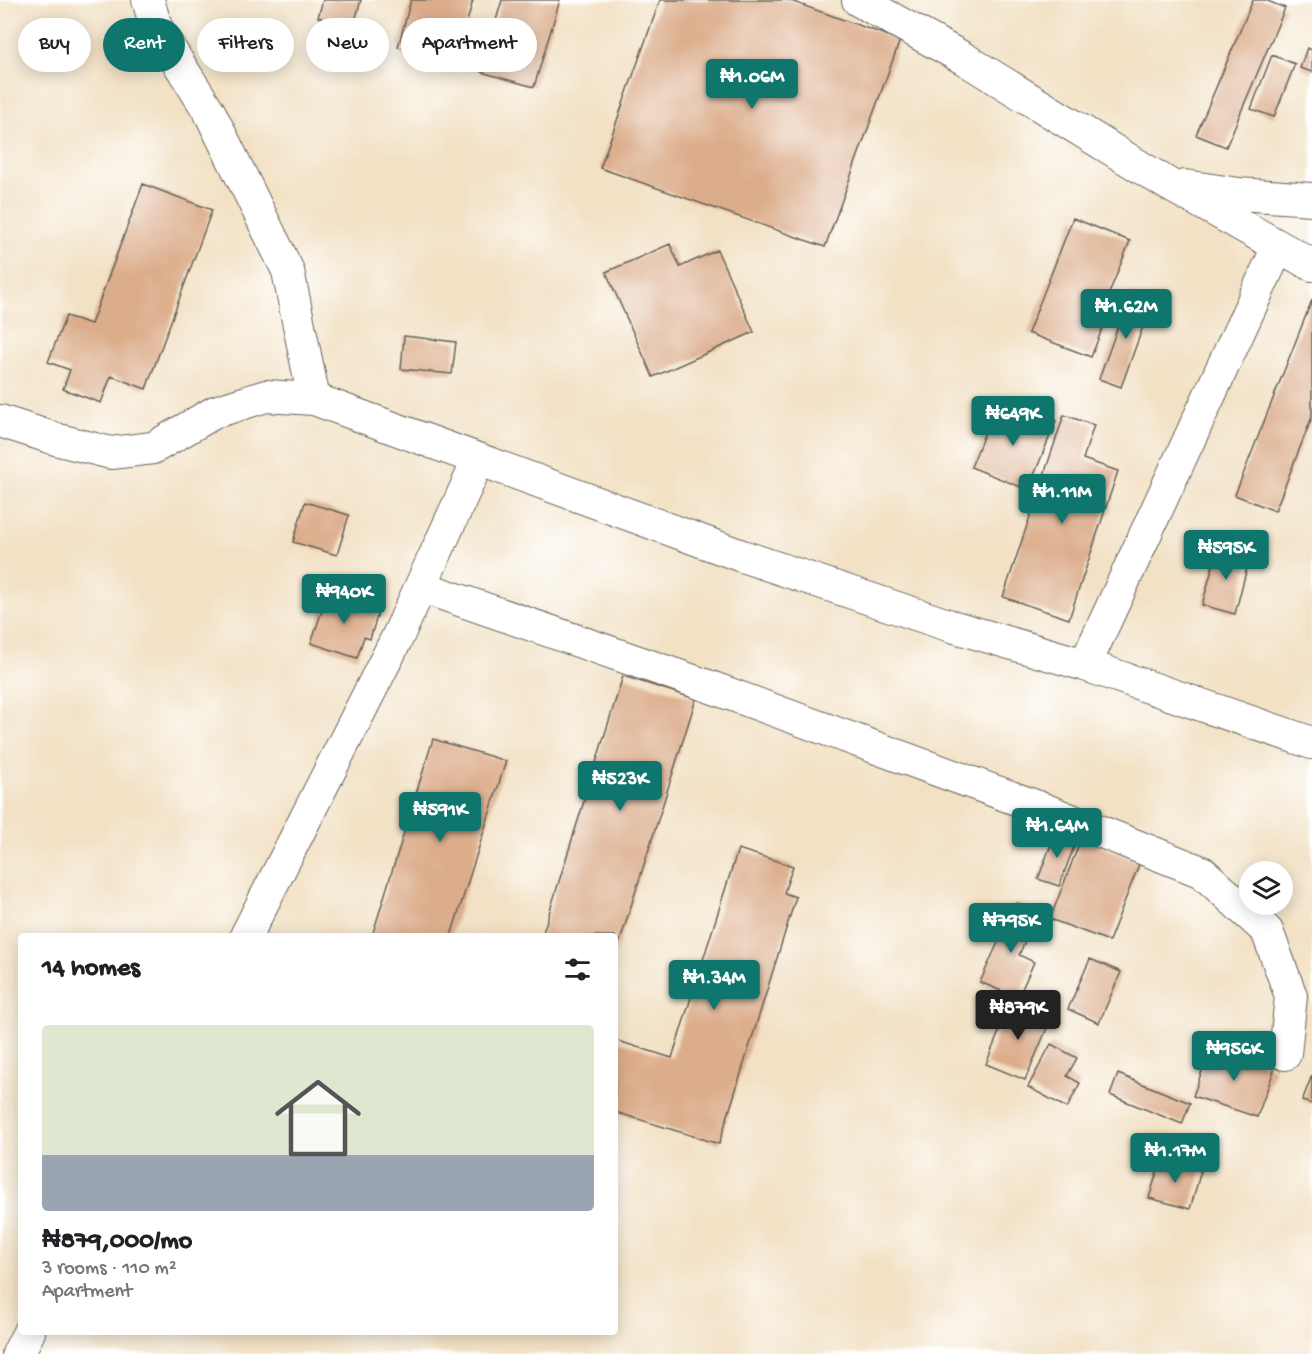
<!DOCTYPE html>
<html lang="en">
<head>
<meta charset="utf-8">
<style>
  body { margin:0; font-family:"Gochi Hand",sans-serif; background:#f6f6f6; color:#202124; height:100vh; display:flex; flex-direction:column; font-size:22px; white-space:nowrap }
  * { box-sizing:border-box; margin:0 }
  p { font-size:20px; color:#757577 }
  .icon { flex:none; width:33px; height:33px; fill:none; stroke:currentColor; stroke-width:2; stroke-linecap:round; stroke-linejoin:round }
  .map { position:relative; flex:1; overflow:hidden }
  .panel { position:absolute; left:18px; top:933px; width:600px; height:402px; display:flex; flex-direction:column; background:#fff; border-radius:6px; box-shadow:0 3px 15px #0003 }
  .panel>* { flex:none }
  .top-card { position:absolute; left:18px; top:18px; width:600px; height:54px; display:flex; gap:12px }
  .controls { position:absolute; left:1239px; top:861px; display:grid; gap:12px }
  .controls a { display:grid; place-items:center; width:54px; height:54px; border-radius:50%; background:#fff; box-shadow:0 3px 15px #0003; font-size:30px }
  .price { position:absolute; translate:-50% -51px; padding:0 14px; border-radius:6px; background:#0f766e; color:#fff; font-size:20px; line-height:39px; filter:drop-shadow(0 2px 3px #0008) }
  .price::after { content:''; position:absolute; left:50%; top:36px; width:18px; height:14px; margin-left:-9px; background:inherit; clip-path:polygon(0 0,100% 0,50% 100%) }
  .price.current { background:#222; color:#fff }
  ul { padding:0; list-style:none }
  li { display:grid; align-content:center; gap:12px; height:318px; padding:0 24px }
  li span { display:grid; place-items:center; height:186px; border-radius:6px; color:#555 }
  li>.icon { margin-inline-start:auto }
  span .icon { width:108px; height:108px; fill:#fffc; stroke-width:1 }
  li b { font-size:26px }
  h2 { display:flex; justify-content:space-between; align-items:center; height:72px; padding:0 24px; font-size:26px }
  .pill { padding:0 21px; border-radius:27px; background:#fff; box-shadow:0 3px 15px #0003; font-size:21px; line-height:54px }
  .pill.current { background:#0f766e; color:#fff }
  .map>svg:first-child { display:block }
  .building { fill:#dcad8b }
  .lines { fill:none; stroke-linecap:round; stroke-linejoin:round }
  .street-casing { stroke:#676157; stroke-width:34 }
  .street { stroke:#fff; stroke-width:32 }
</style>
</head>
<body>
<div class="map">
<svg width="1312" height="1354" viewBox="0 0 1312 1354">
  <rect width="100%" height="100%" fill="#fff"/>
  <filter id="ink" filterUnits="userSpaceOnUse"><feTurbulence type="fractalNoise" baseFrequency=".0167" numOctaves="2"/><feDisplacementMap in="SourceGraphic" scale="12" xChannelSelector="R" yChannelSelector="G"/><feConvolveMatrix kernelMatrix="1 2 1 2 8 2 1 2 1" color-interpolation-filters="sRGB"/></filter>
  <filter id="wash" filterUnits="userSpaceOnUse"><feTurbulence type="fractalNoise" baseFrequency=".008" numOctaves="4" result="noise"/><feDisplacementMap in="SourceGraphic" scale="24" xChannelSelector="R" yChannelSelector="G"/><feGaussianBlur stdDeviation="1.35" result="paint"/><feColorMatrix in="noise" values="0 0 0 0 0 0 0 0 0 0 0 0 0 0 0 0 0 1.4 0 .05"/><feComposite in="paint" operator="in"/></filter>
  <g filter="url(#wash)">
    <rect width="100%" height="100%" fill="#f2e1c4"/>
    <g id="blocks">
      <path class="building" d="M 323,0 L 361,0 L 353,28 L 318,17 Z
        M 411,0 L 473,0 L 456,62 L 398,47 Z
        M 502,0 L 560,0 L 534,87 L 481,72 Z
        M 660,0 L 788,0 L 900,40 L 825,247 L 600,168 Z
        M 1253,0 L 1265,0 L 1285,8 L 1226,147 L 1196,135 Z
        M 1307,48 L 1312,50 L 1312,72 L 1300,68 Z
        M 1272,55 L 1295,64 L 1274,117 L 1251,109 Z
        M 143,184 L 212,210 L 146,389 L 111,376 L 101,403 L 63,389 L 70,370 L 48,362 L 66,316 L 91,324 Z
        M 1073,218 L 1130,241 L 1100,316 L 1106,319 L 1091,357 L 1028,333 Z
        M 670,244 L 680,267 L 717,250 L 754,332 L 653,377 L 606,272 Z
        M 1130,293 L 1152,302 L 1121,387 L 1099,379 Z
        M 1312,300 L 1312,417 L 1275,511 L 1235,495 Z
        M 404,336 L 456,342 L 452,374 L 401,369 Z
        M 995,407 L 1027,420 L 1030,411 L 1056,421 L 1028,490 L 971,467 Z
        M 1064,415 L 1094,425 L 1083,459 L 1118,471 L 1069,619 L 1003,597 Z
        M 305,502 L 349,515 L 337,555 L 293,542 Z
        M 1218,548 L 1250,556 L 1235,614 L 1202,605 Z
        M 328,593 L 379,610 L 370,639 L 364,637 L 357,658 L 311,643 Z
        M 623,676 L 696,699 L 616,954 L 615,936 L 542,936 Z
        M 433,739 L 506,761 L 451,936 L 372,936 Z
        M 1056,831 L 1077,839 L 1059,886 L 1038,879 Z
        M 1081,839 L 1140,862 L 1109,941 L 1050,919 Z
        M 738,849 L 793,866 L 784,893 L 796,897 L 719,1144 L 615,1112 L 615,1040 L 672,1058 Z
        M 1016,903 L 1038,912 L 1019,955 L 1034,962 L 1018,998 L 980,982 Z
        M 1090,959 L 1121,972 L 1099,1023 L 1068,1009 Z
        M 1011,1002 L 1051,1019 L 1025,1080 L 986,1064 Z
        M 1051,1044 L 1077,1058 L 1067,1076 L 1080,1083 L 1067,1108 L 1028,1087 Z
        M 1211,1046 L 1275,1068 L 1257,1117 L 1193,1096 Z
        M 1118,1074 L 1190,1103 L 1182,1124 L 1110,1095 Z
        M 1312,1075 L 1312,1104 L 1302,1101 Z
        M 1161,1159 L 1201,1171 L 1190,1209 L 1149,1198 Z"/>
    </g>
  </g>
  <g filter="url(#ink)">
    <use href="#blocks" fill-opacity="0" stroke="#676157" stroke-width="1.5"/>
    <g class="lines">
      <defs>
        <path id="street" d="M 148,0 L 156,27 L 210,113 L 288,271 L 314,399
          M 858,0 L 963,58 L 1168,184 L 1312,265
          M 1185,186 L 1239,194 L 1312,199
          M 0,421 L 59,440 L 111,453 L 153,448 L 215,412 L 266,396 L 314,399 L 742,556 L 948,625 L 1085,665 L 1312,743
          M 422,587 L 708,686 L 1046,810 L 1202,872 L 1267,931 L 1291,996 L 1285,1054
          M 1085,665 L 1278,247
          M 246,936 L 397,638 L 479,459
          M 18,1354 L 29,1332"/>
      </defs>
      <use href="#street" class="street-casing"/>
      <use href="#street" class="street"/>
    </g>
  </g>
</svg>
<div class="controls">
<a><svg class="icon" aria-label="layers" viewBox="0 0 24 24"><path d="M12 4l9 5-9 5-9-5zM3 14l9 5 9-5"/></svg></a>
</div>
<b class="price" style="left:752px;top:110px">₦1.06M</b>
<b class="price" style="left:1126px;top:340px">₦1.62M</b>
<b class="price" style="left:1013px;top:447px">₦649K</b>
<b class="price" style="left:1062px;top:525px">₦1.11M</b>
<b class="price" style="left:1226px;top:581px">₦595K</b>
<b class="price" style="left:344px;top:625px">₦940K</b>
<b class="price" style="left:620px;top:812px">₦523K</b>
<b class="price" style="left:440px;top:843px">₦591K</b>
<b class="price" style="left:1057px;top:859px">₦1.64M</b>
<b class="price" style="left:1011px;top:954px">₦795K</b>
<b class="price" style="left:714px;top:1011px">₦1.34M</b>
<b class="price current" style="left:1018px;top:1041px">₦879K</b>
<b class="price" style="left:1234px;top:1082px">₦956K</b>
<b class="price" style="left:1175px;top:1184px">₦1.17M</b>
<div class="top-card">
<a class="pill">Buy</a>
<a class="pill current">Rent</a>
<a class="pill">Filters</a>
<a class="pill">New</a>
<a class="pill">Apartment</a>
</div>
<section class="panel">
<h2>14 homes<svg class="icon" aria-label="filters" viewBox="0 0 24 24"><path d="M4 7h16M4 17h16"/><circle cx="9" cy="7" r="2"/><circle cx="15" cy="17" r="2"/></svg></h2>
<ul>
<li><span style="background:linear-gradient(#dfe7d0 70%,#9aa5b1 0)"><svg class="icon" aria-label="home" viewBox="0 0 24 24"><path d="M3 11l9-7 9 7M6 9v11h12V9"/></svg></span><div><b>₦879,000/mo</b><p>3 rooms · 110 m²</p><p>Apartment</p></div></li>
</ul>
</section>
</div>
</body>
</html>
